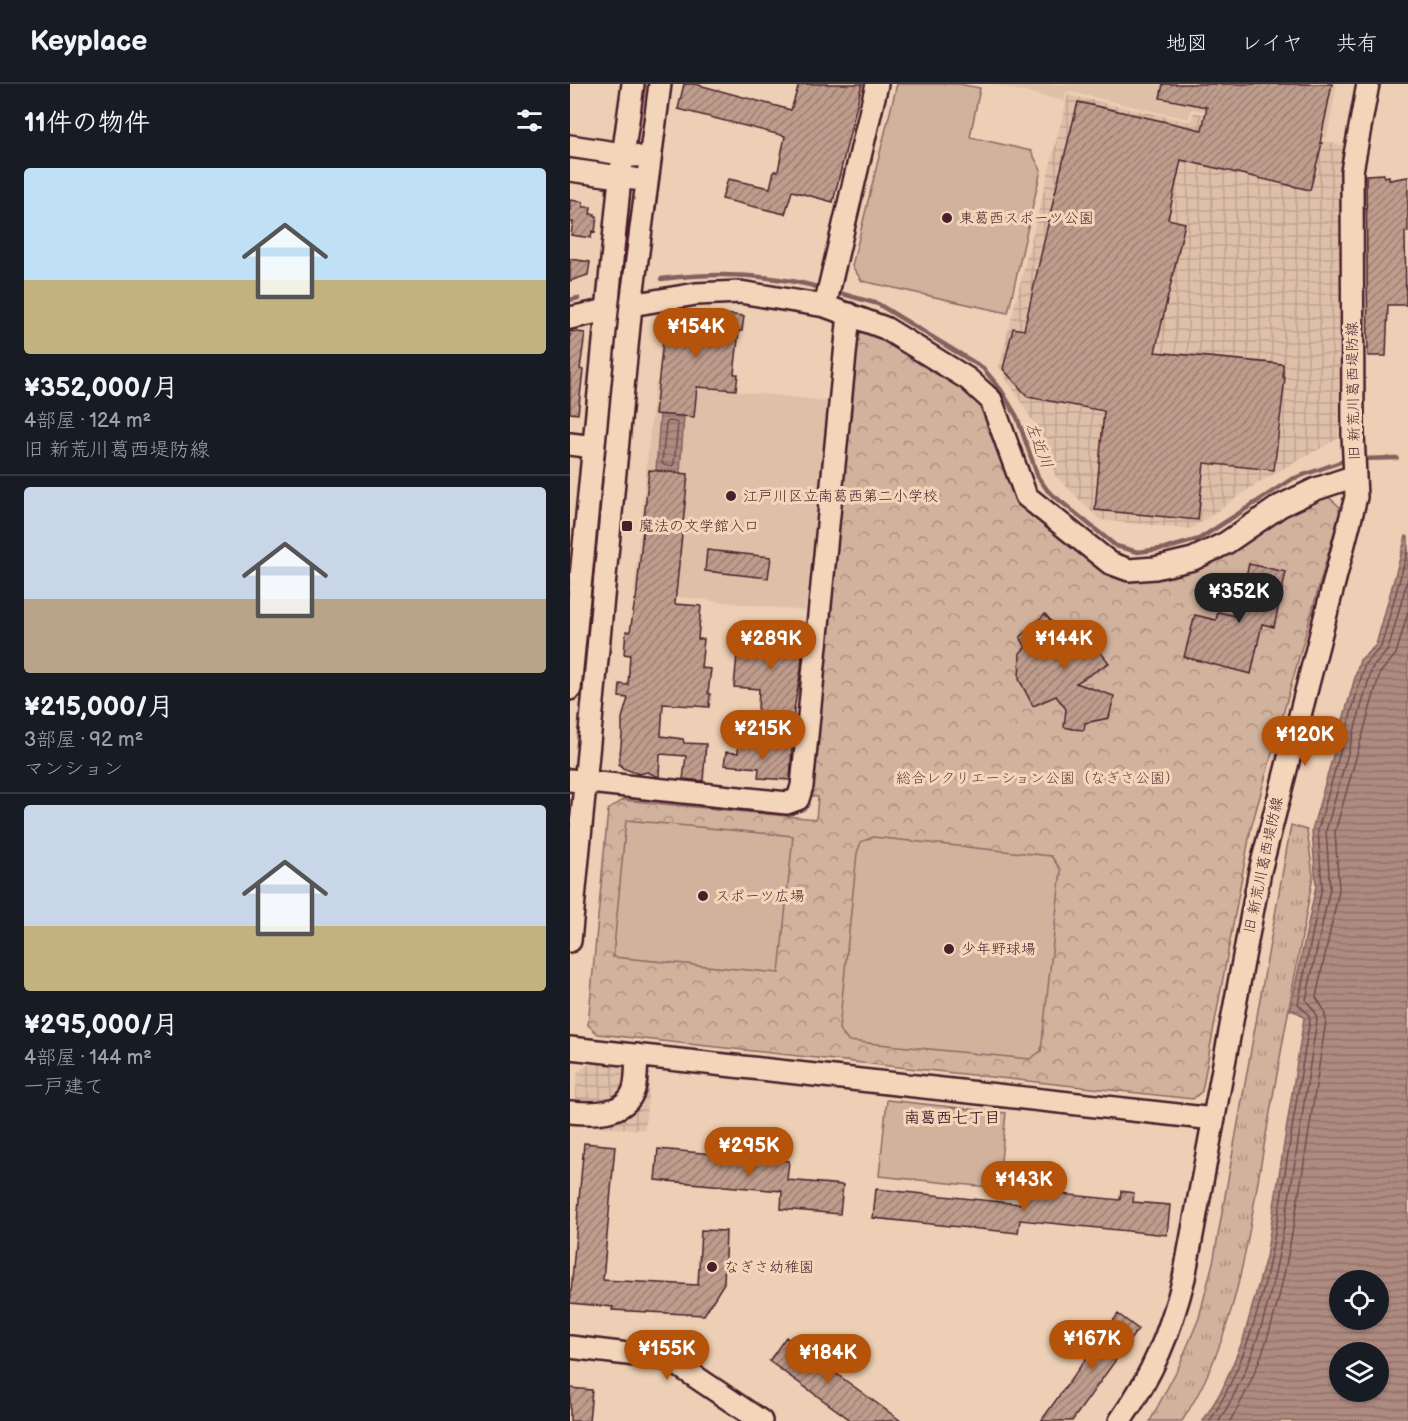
<!DOCTYPE html>
<html lang="ja">
<meta charset="utf-8">
<style>
:root{--surface:#171b24;--page:#242831;--text:#f1f3f6;--muted:#9ea1a6;--line:#363941;--accent:#b45309}
body{margin:0;font-family:"Balsamiq Sans","Klee One",sans-serif;background:var(--page);color:var(--text);height:100vh;display:flex;flex-direction:column;font-size:22px;white-space:nowrap}
*{box-sizing:border-box;margin:0}
p{font-size:20px;color:var(--muted)}
.icon{flex:none;width:33px;height:33px;fill:none;stroke:currentColor;stroke-width:2;stroke-linecap:round;stroke-linejoin:round}
.map{position:relative;flex:1;overflow:hidden}
.details{display:flex;flex-direction:column;background:var(--surface);width:570px}
.details>*{flex:none}
.tools{position:absolute;left:759px;top:1186px;display:grid;gap:12px}
.tools a{display:grid;place-items:center;width:60px;height:60px;border-radius:50%;background:var(--surface);box-shadow:0 2px 4px #0004;font-size:30px}
.price{position:absolute;translate:-50% -51px;padding:0 14px;border-radius:21px;background:var(--accent);color:#fff;font-size:20px;line-height:39px;filter:drop-shadow(0 2px 3px #0008)}
.price::after{content:'';position:absolute;left:50%;top:36px;width:18px;height:14px;margin-left:-9px;background:inherit;clip-path:polygon(0 0,100% 0,50% 100%)}
.price.active{background:#222;color:#fff}
ul{padding:0;list-style:none}
li{display:grid;align-content:center;gap:12px;height:318px;padding:0 24px}
li+li{border-top:2px solid var(--line)}
li span{display:grid;place-items:center;height:186px;border-radius:6px;color:#555}
li>.icon{margin-inline-start:auto}
span .icon{width:108px;height:108px;fill:#fffc;stroke-width:1}
li b{font-size:26px}
h2{display:flex;justify-content:space-between;align-items:center;height:72px;padding:0 24px;font-size:26px}
header{display:flex;align-items:center;gap:36px;box-sizing:border-box;height:84px;padding:0 30px;background:var(--surface);border-bottom:2px solid var(--line)}
header strong{font-size:28px}
nav{display:flex;gap:33px;margin-inline-start:auto;font-size:21px}
main{display:flex;flex:1;min-height:0}
.map>svg:first-child{display:block}
.built{fill:#dec0a8}
.industrial{fill:url(#industrial-grid)}
.grass{fill:url(#grass-tufts);stroke:#8e6864;stroke-width:1.5}
.park{fill:url(#park-crowns);stroke:#8e6864;stroke-width:1.5}
.garden{fill:#d1b29d;stroke:#8e6864;stroke-width:1.5}
.water{fill:url(#water-rules);stroke:#86605e;stroke-width:1.5;fill-rule:evenodd}
.lines{fill:none;stroke-linecap:round;stroke-linejoin:round}
.shore{stroke:#724a4d;stroke-width:1.5}
.stream{stroke:#86605e;stroke-width:4.5}
.building{fill:url(#building-hatch);stroke:#4a1f2b;stroke-width:1.5}
.minor-casing{stroke:#4a1f2b;stroke-width:26}
.minor{stroke:#f3d6ba;stroke-width:21}
.poi-dot{fill:#4a1f2b;stroke:#f3d6ba;stroke-width:2}
.labels{text-anchor:middle;stroke-width:6;stroke-linejoin:round;paint-order:stroke}
.poi-label{font-size:15px;fill:#4a1f2b;stroke:#f3d6ba;text-anchor:start}
.street-label{font-size:15px;fill:#4a1f2b;stroke:#f3d6ba}
.park-label{font-size:15px;fill:#653c42;stroke:#f3d6ba}
.water-label{font-size:16px;font-style:italic;fill:#633a40;stroke:#f3d6ba}
.neighbourhood-label{font-size:16px;font-weight:bold;fill:#4a1f2b;stroke:#f3d6ba}
</style>
<header>
<strong>Keyplace</strong>
<nav><a>地図</a><a>レイヤ</a><a>共有</a></nav>
</header>
<main>
<section class="details">
<h2>11件の物件<svg class="icon" aria-label="filters" viewBox="0 0 24 24"><path d="M4 7h16M4 17h16"/><circle cx="9" cy="7" r="2"/><circle cx="15" cy="17" r="2"/></svg></h2>
<ul>
<li><span style="background:linear-gradient(#bfe0f5 60%,#c2b280 0)"><svg class="icon" aria-label="home" viewBox="0 0 24 24"><path d="M3 11l9-7 9 7M6 9v11h12V9"/></svg></span><div><b>¥352,000/月</b><p>4部屋 · 124 m²</p><p>旧 新荒川葛西堤防線</p></div></li>
<li><span style="background:linear-gradient(#c9d6e8 60%,#b9a48a 0)"><svg class="icon" aria-label="home" viewBox="0 0 24 24"><path d="M3 11l9-7 9 7M6 9v11h12V9"/></svg></span><div><b>¥215,000/月</b><p>3部屋 · 92 m²</p><p>マンション</p></div></li>
<li><span style="background:linear-gradient(#c9d6e8 65%,#c2b280 0)"><svg class="icon" aria-label="home" viewBox="0 0 24 24"><path d="M3 11l9-7 9 7M6 9v11h12V9"/></svg></span><div><b>¥295,000/月</b><p>4部屋 · 144 m²</p><p>一戸建て</p></div></li>
</ul>
</section>
<div class="map">
<svg width="838" height="1337" viewBox="0 0 838 1337">
<defs>
<pattern id="industrial-grid" width="8" height="8" patternUnits="userSpaceOnUse" patternTransform="scale(1.5)"><rect width="8" height="8" fill="#dec0a8"/><path d="M0 4h8M4 0v8" fill="none" stroke="#c0a591"/></pattern>
<pattern id="grass-tufts" width="24" height="20" patternUnits="userSpaceOnUse" patternTransform="scale(1.5)"><rect width="24" height="20" fill="#d1b29d"/><path d="M3 7l-1-3M5 7V3M7 7l1-3M15 17l-1-3M17 17v-4M19 17l1-3" fill="none" stroke="#ac9080"/></pattern>
<pattern id="park-crowns" width="20" height="18" patternUnits="userSpaceOnUse" patternTransform="scale(1.5)"><rect width="20" height="18" fill="#d1b29d"/><path d="M2 6a3 3 0 1 1 6 0M12 15a3 3 0 1 1 6 0" fill="none" stroke="#ac9080"/></pattern>
<pattern id="water-rules" width="6" height="5" patternUnits="userSpaceOnUse" patternTransform="scale(1.5)"><rect width="6" height="5" fill="#ae8b80"/><path d="M0 2.5h6" fill="none" stroke="#907169"/></pattern>
<pattern id="building-hatch" width="6" height="6" patternUnits="userSpaceOnUse" patternTransform="scale(1.5)"><rect width="6" height="6" fill="#bf9d8d"/><path d="M-1 1l2-2M0 6l6-6M5 7l2-2" fill="none" stroke="#9d7f73"/></pattern>
</defs>
<rect width="100%" height="100%" fill="#eccfb4"/>
<filter id="ink" filterUnits="userSpaceOnUse"><feTurbulence type="fractalNoise" baseFrequency=".0167" numOctaves="2"/><feDisplacementMap in="SourceGraphic" scale="12" xChannelSelector="R" yChannelSelector="G"/><feConvolveMatrix kernelMatrix="1 2 1 2 8 2 1 2 1" color-interpolation-filters="sRGB"/></filter>
<g filter="url(#ink)">
<!-- built -->
<path class="built" d="M421,0H767L757,54L622,25L618,35L496,7L495,17Z
M85,299L259,317L235,527L64,508Z"/>
<!-- industrial -->
<path class="industrial" d="M498,11L621,38L624,28L776,62L769,100V354L686,400L621,445L530,436L485,391L466,342L429,283Z
M21,979L80,984L75,1046L2,1041L8,987Z"/>
<!-- grass -->
<path class="grass" d="M721,741L737,746L743,792C727,880 711,968 695,1056C678,1152 667,1254 612,1337H580L609,1282L629,1234L644,1174Z"/>
<!-- park -->
<path class="park" d="M295,243L393,301L415,324L451,417L558,493L712,432L755,410L771,424L681,744L632,1007L623,1015L28,950L18,941L38,726L53,716L246,735L248,713L242,712L288,253Z"/>
<!-- garden -->
<path class="garden" d="M327,0H389L410,4L400,53L461,67L471,86L438,229L292,197L282,182Z
M56,736L223,752L209,889L43,873Z
M303,753L481,772L491,786L471,967L460,975L278,957L269,945L287,769L291,758Z
M317,1016L436,1029L428,1104L309,1092Z"/>
<!-- water -->
<path class="water" d="M90,330L114,332L110,389L86,387Z
M836,452L838,453V1337H633L652,1306L673,1256L696,1173L734,934L729,929L720,926L746,802L742,746L790,576L806,561ZM770,1197H808V1236H770ZM770,1269H808V1308H770Z"/>
<g class="lines">
<!-- shore -->
<path class="shore" d="M98,337L106,338L108,340L104,380L102,382L94,381L92,379L96,340Z
M640,1337C687,1262 702,1175 715,1089C723,1038 731,987 740,936L738,930L728,920L752,803L748,746L795,580L811,563L838,466
M649,1337C696,1263 709,1174 723,1090C731,1039 739,987 747,936L745,928L736,916L760,804L756,747L802,584L818,566L838,494
M660,1337C705,1264 718,1175 732,1092C740,1040 748,989 756,937L754,926L746,913L769,806L765,748L810,589L826,570L838,528"/>
<!-- stream -->
<path class="stream" d="M91,195C147,188 200,189 255,205
M266,208L308,220L413,284L431,306L447,333L468,393L478,407L546,462L568,468L598,464L629,455L722,395L779,375
M0,216L8,214
M790,375L827,374"/>
</g>
<!-- building -->
<path class="building" d="M114,0H125L221,26L229,0H292L263,118L222,107L215,130L152,115L158,95L200,104L204,87H208L215,52L108,25Z
M593,0H762L750,59H752L740,106L611,76L598,135L615,139L585,268L713,280V293L715,294L704,386L634,379L628,436L525,426L534,327L458,313L433,285L443,244L454,246L485,109L508,18L632,46L637,23L590,14Z
M814,90V93L819,92V96L838,93V148H835L836,221H818L816,272H798L796,91Z
M0,116L13,118V123H21L20,130H25L24,132H27L25,148L22,147L21,154L1,151L3,138H0Z
M0,175L20,178L18,191L0,197Z
M107,226L174,232L172,247H169L164,290H168L166,306L127,303L124,333L85,330L96,228Z
M0,247L15,249L10,285L13,286L8,330L0,329Z
M79,386L118,390L105,520L131,522L128,555H134L131,584L141,585L138,609L140,610L139,623L93,620L91,652L113,655L114,659L136,660L133,697L113,695L116,672L90,670L89,693L77,688L69,690L52,684L51,681H49L52,651V634L58,614L49,613L50,600L58,601L60,571L54,570L56,547L60,548L65,516H66Z
M137,466L201,473L198,494L135,487Z
M679,480L716,488L704,543L692,540L681,590L614,573L625,531L646,536L648,528L666,532Z
M475,530L488,545L495,539L520,545V548L525,553L521,556L539,579L506,599L544,612L539,634L515,639L514,646L503,645L494,643L496,625L486,612L463,622L449,595L450,569L456,563L450,553Z
M170,538L223,542V543L234,544L231,585L224,626L223,651L187,645L189,605L164,603Z
M168,661L222,663L220,696L188,694L189,684L154,681L156,668L168,669Z
M14,1059L45,1062L33,1196L128,1201L131,1146L156,1147L154,1199L134,1231L42,1226L43,1223L0,1219Z
M88,1065L219,1077L217,1096L273,1101L270,1130L211,1125L212,1107L85,1096Z
M306,1105L450,1120L451,1106L550,1116L551,1107L564,1109L563,1118L600,1121L597,1151L450,1136L448,1149L303,1134Z
M548,1230L568,1245L502,1337H471Z
M216,1253L331,1337H282L199,1277Z
M0,1304L22,1306L19,1337H0Z"/>
<g class="lines">
<!-- minor casing -->
<g class="minor-casing">
<path id="minor" d="M0,62L65,72
M0,86L64,95
M61,221L126,210L170,208L255,222L315,244L398,295L421,316L456,412L540,479L559,486L585,484L623,475L656,459L710,422L746,405L785,392
M255,222L307,0
M0,234L37,226
M0,360L24,363
M0,605L50,94L63,0
M0,696L217,719L228,715L232,702L279,230
M0,857L61,221L90,0
M0,964L644,1035
M0,1028C21,1030 56,1032 64,1005C67,995 66,982 67,971
M0,1263L99,1275L191,1337
M550,1337C583,1290 600,1249 614,1194L690,787L786,413L783,351L782,87L798,0"/>
</g>
<!-- minor -->
<use href="#minor" class="minor"/>
</g>
</g>
<!-- markers -->
<g class="poi-dot">
<circle cx="377" cy="134" r="6"/>
<circle cx="161" cy="412" r="6"/>
<rect x="51" y="436" width="12" height="12" rx="3"/>
<circle cx="133" cy="812" r="6"/>
<circle cx="379" cy="865" r="6"/>
<circle cx="142" cy="1183" r="6"/>
</g>
<g class="labels">
<!-- poi labels -->
<g class="poi-label">
<text x="389" y="139">東葛西スポーツ公園</text>
<text x="173" y="417">江戸川区立南葛西第二小学校</text>
<text x="69" y="447">魔法の文学館入口</text>
<text x="145" y="817">スポーツ広場</text>
<text x="391" y="870">少年野球場</text>
<text x="154" y="1188">なぎさ幼稚園</text>
</g>
<!-- street labels -->
<g class="street-label">
<text transform="translate(783 307) rotate(-91)" y="5">旧 新荒川葛西堤防線</text>
<text transform="translate(693 781) rotate(-78)" y="5">旧 新荒川葛西堤防線</text>
</g>
<!-- park labels -->
<g class="park-label">
<text x="468" y="699">総合レクリエーション公園（なぎさ公園）</text>
</g>
<!-- water labels -->
<g class="water-label">
<text transform="translate(470 361) rotate(69)" y="6">左近川</text>
</g>
<!-- neighbourhood labels -->
<g class="neighbourhood-label">
<text x="382" y="1039">南葛西七丁目</text>
</g>
</g>
</svg>
<div class="tools">
<a><svg class="icon" aria-label="locate" viewBox="0 0 24 24"><circle cx="12" cy="12" r="6"/><path d="M12 2v4M12 18v4M2 12h4M18 12h4"/></svg></a>
<a><svg class="icon" aria-label="layers" viewBox="0 0 24 24"><path d="M12 4l9 5-9 5-9-5zM3 14l9 5 9-5"/></svg></a>
</div>
<b class="price" style="left:126px;top:275px">¥154K</b>
<b class="price active" style="left:669px;top:540px">¥352K</b>
<b class="price" style="left:201px;top:587px">¥289K</b>
<b class="price" style="left:494px;top:587px">¥144K</b>
<b class="price" style="left:193px;top:677px">¥215K</b>
<b class="price" style="left:735px;top:683px">¥120K</b>
<b class="price" style="left:179px;top:1094px">¥295K</b>
<b class="price" style="left:454px;top:1128px">¥143K</b>
<b class="price" style="left:522px;top:1287px">¥167K</b>
<b class="price" style="left:97px;top:1297px">¥155K</b>
<b class="price" style="left:258px;top:1301px">¥184K</b>
</div>
</main>
